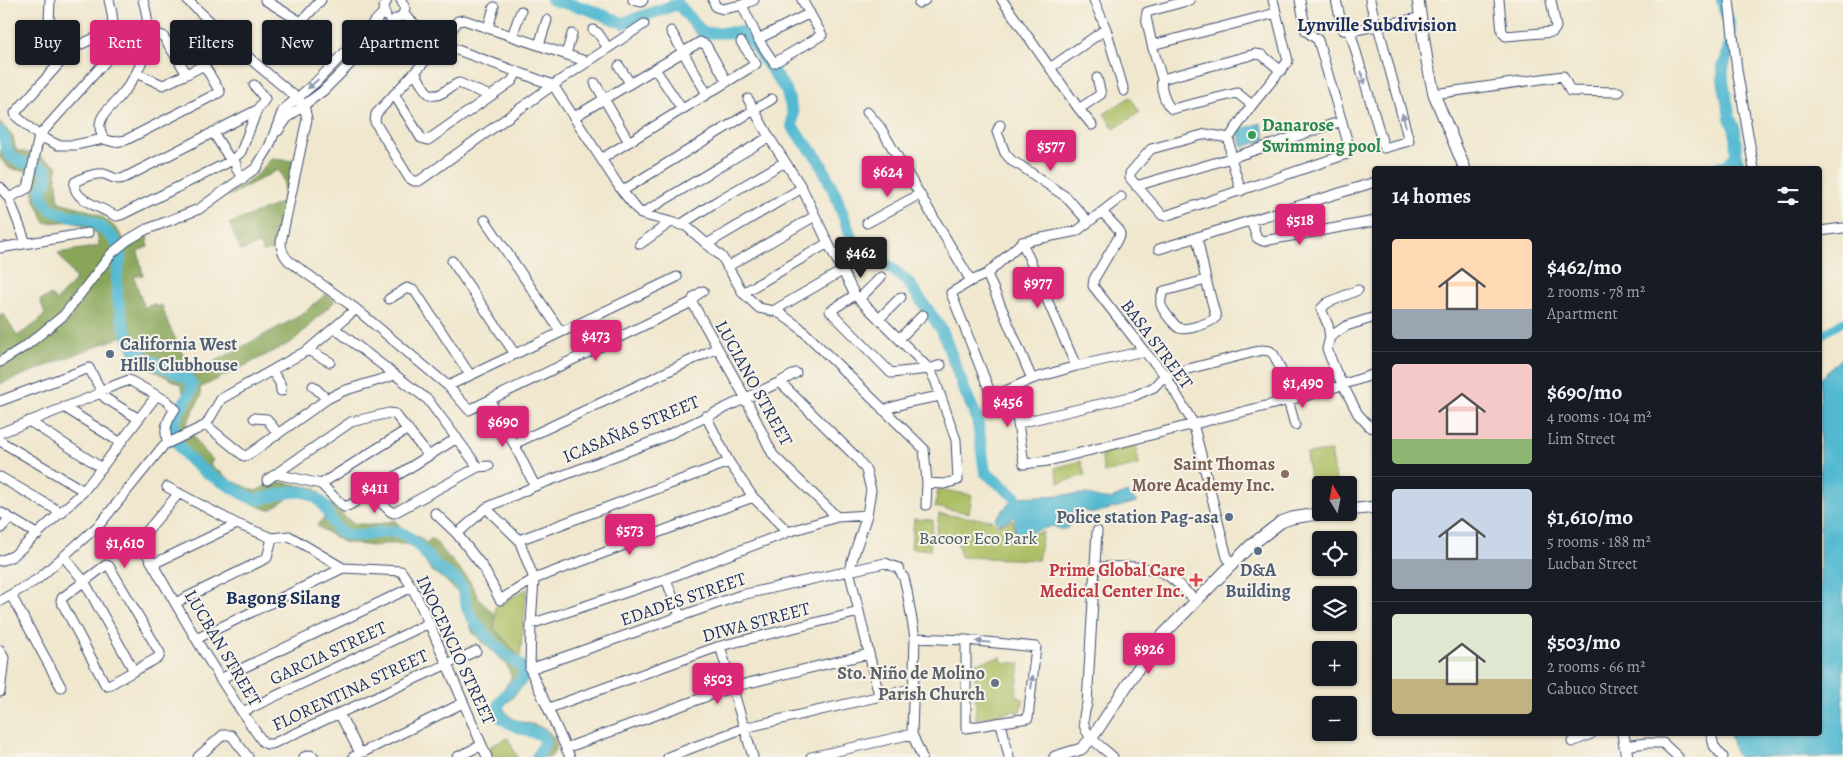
<!DOCTYPE html>
<meta charset="utf-8">
<style>
:root{--surface:#171b24;--page:#242831;--text:#f1f3f6;--muted:#9ea1a6;--line:#363941;--accent:#db2777}
body{margin:0;font-family:Alegreya,serif;background:var(--page);color:var(--text);height:100vh;display:flex;flex-direction:column;font-size:19px;white-space:nowrap}
*{box-sizing:border-box;margin:0}
p{font-size:16px;color:var(--muted)}
.icon{flex:none;width:28px;height:28px;fill:none;stroke:currentColor;stroke-width:2;stroke-linecap:round;stroke-linejoin:round}
.map{position:relative;flex:1;overflow:hidden}
.drawer{position:absolute;left:1372px;top:166px;width:450px;height:570px;display:flex;flex-direction:column;background:var(--surface);border-radius:5px;box-shadow:0 1px 4px #0004}
.drawer>*{flex:none}
.top-card{position:absolute;left:15px;top:20px;width:475px;height:45px;display:flex;gap:10px}
.needle{width:32px;rotate:350deg}
.tools{position:absolute;left:1312px;top:476px;display:grid;gap:10px}
.tools a{display:grid;place-items:center;width:45px;height:45px;border-radius:5px;background:var(--surface);box-shadow:0 1px 4px #0004;font-size:25px}
.price{position:absolute;translate:-50% -42px;padding:0 11px;border-radius:5px;background:var(--accent);color:#fff;font-size:16px;line-height:32px;filter:drop-shadow(0 1px 2px #0008)}
.price::after{content:'';position:absolute;left:50%;top:30px;width:15px;height:11px;margin-left:-8px;background:inherit;clip-path:polygon(0 0,100% 0,50% 100%)}
.price.current{background:#222;color:#fff}
ul{padding:0;list-style:none}
li{display:flex;align-items:center;gap:15px;height:125px;padding:0 20px}
li+li{border-top:1px solid var(--line)}
li span{display:grid;place-items:center;flex:none;width:140px;height:100px;border-radius:5px;color:#555}
li>.icon{margin-inline-start:auto}
span .icon{width:60px;height:60px;fill:#fffc;stroke-width:1}
li b{font-size:21px}
h2{display:flex;justify-content:space-between;align-items:center;height:60px;padding:0 20px;font-size:21px}
.chip{padding:0 18px;border-radius:5px;background:var(--surface);box-shadow:0 1px 4px #0004;font-size:18px;line-height:45px}
.chip.current{background:var(--accent);color:#fff}
.map>svg:first-child{display:block}
.green{fill:#abbe62;stroke:#637660}
.forest{fill:#88a558;stroke:#526a5b}
.water{fill:#53b9d1;stroke:#377498}
.lines{fill:none;stroke-linecap:round;stroke-linejoin:round}
.canal{stroke:#53b9d1;stroke-width:8}
.river{stroke:#53b9d1;stroke-width:12}
.minor-casing{stroke:#3b4b6f;stroke-width:11}
.major-casing{stroke:#3b4b6f;stroke-width:13}
.minor{stroke:#fff;stroke-width:9}
.major{stroke:#fff;stroke-width:11}
.oneway{fill:#8d97ae}
.leisure-dot{fill:#2e9e5b;stroke:#f7f3e8;stroke-width:2}
.service-dot{fill:#5c6f8a;stroke:#f7f3e8;stroke-width:2}
.education-dot{fill:#8d6e63;stroke:#f7f3e8;stroke-width:2}
.health-dot{fill:#e0444e;stroke:#f7f3e8;stroke-width:2}
.worship-dot{fill:#6b7280;stroke:#f7f3e8;stroke-width:2}
.labels{text-anchor:middle;stroke-width:4;stroke-linejoin:round;paint-order:stroke}
.leisure-label{font-size:18px;font-weight:bold;fill:#27864d;stroke:#f7f3e8;text-anchor:start}
.service-label{font-size:18px;font-weight:bold;fill:#4e5e75;stroke:#f7f3e8;text-anchor:start}
.street-label{font-size:18px;fill:#1b2f5e;stroke:#f7f3e8}
.education-label{font-size:18px;font-weight:bold;fill:#785e54;stroke:#f7f3e8;text-anchor:end}
.park-label{font-size:18px;fill:#465a5f;stroke:#f7f3e8}
.health-label{font-size:18px;font-weight:bold;fill:#be3a42;stroke:#f7f3e8;text-anchor:end}
.worship-label{font-size:18px;font-weight:bold;fill:#5b616d;stroke:#f7f3e8;text-anchor:end}
.neighbourhood-label{font-size:19px;font-weight:bold;fill:#1b2f5e;stroke:#f7f3e8}
</style>
<div class="map">
<svg width="1843" height="757" viewBox="0 0 1843 757">
<rect width="100%" height="100%" fill="#f7f3e8"/>
<filter id="ink" filterUnits="userSpaceOnUse"><feTurbulence type="fractalNoise" baseFrequency=".02" numOctaves="2"/><feDisplacementMap in="SourceGraphic" scale="10" xChannelSelector="R" yChannelSelector="G"/><feConvolveMatrix kernelMatrix="1 2 1 2 8 2 1 2 1" color-interpolation-filters="sRGB"/></filter>
<filter id="wash" filterUnits="userSpaceOnUse"><feTurbulence type="fractalNoise" baseFrequency=".0096" numOctaves="4" result="noise"/><feDisplacementMap in="SourceGraphic" scale="20" xChannelSelector="R" yChannelSelector="G"/><feGaussianBlur stdDeviation="1.12" result="paint"/><feColorMatrix in="noise" values="0 0 0 0 0 0 0 0 0 0 0 0 0 0 0 0 0 1.4 0 .05"/><feComposite in="paint" operator="in"/></filter>
<g filter="url(#wash)">
<rect width="100%" height="100%" fill="#f0e7ce"/>
<!-- green -->
<path class="green" d="M1130,97L1140,112L1114,129L1104,114Z
M1136,445L1139,465L1104,473L1101,453Z
M1331,451L1337,485H1321V511H1315L1306,454Z
M1081,461L1085,475L1059,483L1055,468Z
M938,489L972,495L969,513L935,507Z
M939,514L992,520L997,525L1013,520L1015,537L1043,532L1038,560L961,557L957,541H935Z
M914,519L933,520L930,550L911,548Z
M527,589L520,657L494,628L495,607Z
M1001,657L1003,663H1020L1016,695L1024,700L1019,713L1013,711L976,719L975,663Z
M508,738L517,757H494L489,747Z"/>
<!-- forest -->
<path class="forest" d="M0,122L13,137L16,150L31,154L27,171L10,169L0,158L2,141L0,140Z
M39,156L58,166L56,175L59,202C89,210 113,215 127,246L147,235L148,247L138,251L143,275L134,277L144,307L155,304L156,307L162,305L167,321L185,359L180,361L190,375L301,315L326,294L335,301L292,342L200,388L201,396L183,431L171,437L170,420L184,396L181,385L136,361L132,357L123,336L0,384V315L4,314L17,336L38,322L45,314L40,300L51,295L56,301L76,279L58,253L99,246L97,233L72,221L45,223L35,200L33,187Z
M271,159L295,161L277,240V249L263,252L259,244L241,251L229,224L283,202C284,192 286,178 278,170L228,196L258,174Z
M193,434L199,445L213,460L210,465L232,481L256,491L274,481L315,488L339,512L353,523L375,525L395,520L404,531L419,537L426,543L432,538L469,580L479,599L495,615L494,628C507,643 520,656 529,674L524,685L503,707C513,732 548,714 557,746L551,757H534L542,744L539,737L496,719L493,714L498,696L511,679V675L506,664L473,633L458,593L445,580L432,571L414,548L407,544H380L379,547L343,542L317,526L328,512C317,501 302,492 286,499C280,502 274,511 266,509C254,507 196,472 186,462C180,457 177,450 173,443Z"/>
<!-- water -->
<path class="water" d="M1261,123L1266,139L1243,147L1238,130Z
M1843,356V757H1738C1733,750 1733,742 1730,734H1820V379Z
M1126,492L1137,502L1094,513L1074,509L1069,527L1061,530L1053,526L1035,531L1015,534V517L999,524L995,519L1015,497L1087,494C1104,501 1111,501 1126,492Z"/>
<g class="lines">
<!-- canal -->
<path class="canal" d="M1701,169L1727,164L1730,158L1736,155
M1820,336L1843,322"/>
<!-- river -->
<path class="river" d="M552,0L585,8L623,23L678,4L703,33L745,32L786,90L793,113L792,127L819,160L836,196L858,256L878,257L908,282L942,330L964,389L977,418L985,472L1015,497
M1722,0L1724,9L1729,22L1730,38L1727,56L1723,67V80L1730,118L1735,130L1736,155L1740,169
M0,132C8,139 3,149 11,156C19,164 36,163 47,171V179L41,191C48,217 62,213 83,218C97,222 113,235 119,248C123,257 118,266 117,275C115,296 123,335 137,351C148,364 188,374 191,383C198,398 156,417 183,451C197,470 217,479 237,490C244,494 251,500 259,499C276,497 292,487 310,494C333,504 327,531 349,535C367,539 386,526 404,534C419,542 426,557 438,567C445,573 455,577 460,584C464,590 465,600 467,607C469,615 474,621 479,627C488,638 499,650 510,658C515,662 519,663 523,668V677C516,686 504,694 499,704C491,723 530,731 543,735L545,742L537,757"/>
</g>
</g>
<g filter="url(#ink)">
<g class="lines">
<!-- minor casing -->
<g class="minor-casing">
<path id="minor" d="M187,0L255,63L297,98L304,105L307,119L281,242C281,250 283,255 289,261L356,309L448,386L469,410L692,302
M265,0L301,22L321,0
M633,0L641,2L643,0
M713,0L716,7L723,9L742,5L758,39L774,63L822,35L802,0
M1002,0L1079,109L1101,94L1097,78
M1094,0L1106,29L1124,91
M1190,0L1147,12L1146,17L1152,45L1276,13
M1336,0L1343,30L1350,31L1420,18
M1370,0L1376,26
M1499,0L1502,32L1506,36L1553,32L1556,27L1551,0
M1729,0L1737,70L1754,169
M919,3L925,0
M742,5L754,0
M403,14L425,33L441,44L553,85L622,191L641,214L686,226L722,257L743,293L759,308L778,312L799,327L924,449L927,483L926,505
M386,16L383,9L387,0
M400,17L403,14L405,8L401,0
M49,22L50,0
M488,28L494,7
M593,30L598,33L608,48
M671,31L707,94
M1350,31L1384,148L1409,141L1378,26
M113,34L101,35L73,48L15,113L16,116L39,136L58,145H75L103,139L114,142L126,140L220,92L204,65L187,74
M512,36L521,11
M758,39L810,13
M539,45L547,20
M1152,45L1162,79
M566,54L572,34
M588,62L464,20L458,21L441,44L376,114L375,122L409,178L414,181H419L553,85L644,24
M619,66L630,83
M1050,68L1106,29
M655,69L682,109
M415,72C421,82 427,102 442,93C447,90 453,85 459,83L490,96
M138,74L163,85L187,74L163,36L148,31
M595,83L629,142
M254,85L265,99L257,110
M394,94L421,138L428,140L512,81L517,72
M1434,94L1563,76L1570,91L1619,92
M748,99L769,137L802,188L828,243L855,295L929,369L935,380L956,440L958,480L944,484L927,483
M1252,105L1237,93L1172,109C1165,104 1160,87 1162,79L1255,54L1262,55L1281,71
M1079,109L1092,125
M257,110L241,152L231,161L121,215L117,216L112,214C100,207 71,199 75,182C83,177 95,173 104,174C111,176 115,181 124,178Z
M867,112L880,127L971,281
M574,117L700,42L706,45L727,82
M1000,125L997,132L1005,153L1012,161L1021,166L1066,197L1086,219L1090,221
M278,131L288,117L323,91L395,19
M213,132L231,161
M1229,138L1206,134L1151,149L1130,173V178L1162,215L1165,216L1347,154L1350,150L1318,40L1306,31L1300,0
M103,139C102,134 99,128 100,124C101,114 112,106 118,99C144,69 155,39 143,0
M233,159L236,164V168L243,179
M601,159L756,64L741,42
M1136,186L1231,158L1342,121
M0,187L9,198L26,243
M622,191L772,99
M1241,191L1231,158L1229,138L1252,105L1288,61L1273,0
M1121,197L1077,231L1022,242L987,274L971,281L951,293L992,397L1032,379L1076,366L1144,351
M9,198L28,188L39,136L105,62C115,41 115,22 109,0
M1103,213L1119,230L1120,235L1094,279L1093,286L1144,351L1165,375L1193,423L1227,557L1232,566
M641,214L769,137
M485,220L561,332
M1251,221L1257,238L1263,241L1375,221
M867,223L920,194
M680,225L719,200L785,162
M1820,231L1843,228
M1197,237L1206,280L1216,317C1211,323 1186,331 1179,328C1175,326 1173,322 1170,319C1162,309 1157,303 1164,291L1206,280
M1022,242L1076,366
M640,244L671,222
M707,244L802,188
M0,248L88,233
M1159,249L1375,182
M452,261L515,354
M727,267L815,216
M987,274L1032,379
M743,293L828,243
M855,295L830,311L891,373L929,369L941,365
M389,299L407,288L415,291L470,375
M859,299L881,277
M692,302L745,397L773,455L837,517
M692,302L694,297L703,291
M773,311L842,271
M1375,317L1346,326L1330,337L1327,349L1336,372L1358,414L1370,427L1375,428
M879,319L901,297
M334,328L428,400L478,467
M1330,337L1328,325L1321,309L1327,303L1358,290
M899,339L923,315
M308,350L330,362
M0,362L27,345L64,315L112,253L128,240L145,230L199,209L256,168L269,147L283,110L315,83L384,12
M272,371L280,383L281,391
M780,382L857,458L866,470L871,490L867,515L849,570L879,695
M313,386L327,399
M448,386L677,277
M1013,389L1024,464L1048,461L1317,393L1375,374
M100,391L129,380L167,401L175,409C167,421 163,429 168,443
M1288,400L1295,425
M0,401L89,368L105,398L139,419
M490,401L514,444L535,486
M64,407L121,443
M883,410L909,402L940,396
M706,416L729,462L753,497L788,532
M254,418L267,419L278,434
M29,421L102,468
M1019,423L1134,396L1154,387L1165,375L1262,350L1270,351L1274,355L1294,398
M206,425L244,456L248,455L327,399L343,391L395,375
M0,433L101,393
M0,441L84,491
M514,444L717,348
M276,474L321,484L344,507L350,505L457,438
M0,477L62,513
M267,480L351,422L389,413L395,414L428,455
M321,484L408,429
M167,487L237,524L272,538L289,536L343,568L401,571L412,587L429,623L487,757
M370,492L391,512L394,513L478,467L489,466
M179,493L142,537L140,540L141,544C180,611 217,679 263,742L267,744H272L476,651
M486,508L519,540L534,579L531,624L530,669L570,757
M0,512L38,535
M435,513L457,534L483,567L500,600L534,579L753,497
M0,529L10,518
M1097,531L1087,704C1085,710 1083,718 1084,724C1086,738 1104,748 1113,757
M457,534L486,508L535,486L657,440L780,382L796,373
M519,540L729,462
M64,557L84,581L134,671
M0,561L13,556L83,492L157,395
M153,564L237,524
M106,565L109,566L160,653L159,657L107,686L105,684L61,601L62,598Z
M1095,567C1114,567 1136,565 1155,570C1171,574 1184,590 1196,601
M666,579L680,616
M11,595L61,687
M0,601L38,579L100,524L164,445L206,425L221,399L308,350L356,309
M175,603L267,558L272,538
M531,624L666,579L788,532L837,517L867,515
M915,638L966,640L1036,647L1028,718L966,728V640
M196,639L343,568
M720,646L753,757
M0,650L4,658L0,692
M530,669L741,595L885,563L898,568L904,578L907,591L915,638L912,734L922,757
M220,679L412,587
M549,708L720,646L859,612
M242,712L429,623
M339,713L360,753
M1001,723L1009,757
M1711,734L1714,746L1723,757
M1572,742L1591,734
M1625,746L1646,743H1663L1678,757
M566,748L732,687L868,654
M198,757L223,735H231L248,757
M304,757L310,755L314,757
M353,757L463,703
M457,757L482,745
M668,757L744,728L915,688
M811,757L912,734"/>
</g>
<!-- major casing -->
<g class="major-casing">
<path id="major" d="M1418,0L1427,61L1434,94L1465,169
M1349,510L1375,507
M1623,734L1627,757
M1055,757L1081,749L1092,738L1155,643L1250,546L1281,522L1292,518L1330,512"/>
</g>
<!-- minor -->
<use href="#minor" class="minor"/>
<!-- major -->
<use href="#major" class="major"/>
</g>
<!-- one-way arrows -->
<defs><path id="oneway-solid" d="M-6-.8H1V-3.2L6.5 0L1 3.2V.8H-6Z" transform="scale(1.25)"/></defs>
<g class="oneway">
<use href="#oneway-solid" transform="translate(1363 78) rotate(74)"/>
<use href="#oneway-solid" transform="translate(313 84) rotate(138)"/>
<use href="#oneway-solid" transform="translate(1404 120) rotate(-105)"/>
<use href="#oneway-solid" transform="translate(983 642) rotate(-174)"/>
<use href="#oneway-solid" transform="translate(1032 682) rotate(-83)"/>
</g>
</g>
<!-- markers -->
<circle class="leisure-dot" cx="1252" cy="135" r="5"/>
<g class="service-dot">
<circle cx="110" cy="354" r="5"/>
<circle cx="1229" cy="517" r="5"/>
<circle cx="1258" cy="551" r="5"/>
</g>
<circle class="education-dot" cx="1285" cy="474" r="5"/>
<path class="health-dot" d="M1193.5 572.5h5v5h5v5h-5v5h-5v-5h-5v-5h5z"/>
<circle class="worship-dot" cx="995" cy="683" r="5"/>
<g class="labels">
<!-- leisure labels -->
<g class="leisure-label">
<text x="1262" y="131">Danarose<tspan x="1262" dy="21">Swimming pool</tspan></text>
</g>
<!-- service labels -->
<g class="service-label">
<text x="120" y="350">California West<tspan x="120" dy="21">Hills Clubhouse</tspan></text>
<text x="1219" y="523" text-anchor="end">Police station Pag-asa</text>
<text x="1258" y="576" text-anchor="middle">D&amp;A<tspan x="1258" dy="21">Building</tspan></text>
</g>
<!-- street labels -->
<g class="street-label">
<text transform="translate(1157 344) rotate(53)" y="6">BASA STREET</text>
<text transform="translate(754 383) rotate(61)" y="6">LUCIANO STREET</text>
<text transform="translate(631 429) rotate(-23)" y="6">ICASAÑAS STREET</text>
<text transform="translate(683 599) rotate(-19)" y="6">EDADES STREET</text>
<text transform="translate(756 622) rotate(-15)" y="6">DIWA STREET</text>
<text transform="translate(223 648) rotate(59)" y="6">LUCBAN STREET</text>
<text transform="translate(456 650) rotate(65)" y="6">INOCENCIO STREET</text>
<text transform="translate(328 653) rotate(-25)" y="6">GARCIA STREET</text>
<text transform="translate(350 690) rotate(-25)" y="6">FLORENTINA STREET</text>
</g>
<!-- education labels -->
<g class="education-label">
<text x="1275" y="470">Saint Thomas<tspan x="1275" dy="21">More Academy Inc.</tspan></text>
</g>
<!-- park labels -->
<g class="park-label">
<text x="978" y="544">Bacoor Eco Park</text>
</g>
<!-- health labels -->
<g class="health-label">
<text x="1185" y="576">Prime Global Care<tspan x="1185" dy="21">Medical Center Inc.</tspan></text>
</g>
<!-- worship labels -->
<g class="worship-label">
<text x="985" y="679">Sto. Niño de Molino<tspan x="985" dy="21">Parish Church</tspan></text>
</g>
<!-- neighbourhood labels -->
<g class="neighbourhood-label">
<text x="1377" y="31">Lynville Subdivision</text>
<text x="283" y="604">Bagong Silang</text>
</g>
</g>
</svg>
<div class="tools">
<a><svg class="needle" viewBox="-14 -14 28 28"><path d="M0-13l5 13h-10z" fill="#e53935"/><path d="M0 13l5-13h-10z" fill="#9ea1a6"/></svg></a>
<a><svg class="icon" aria-label="locate" viewBox="0 0 24 24"><circle cx="12" cy="12" r="6"/><path d="M12 2v4M12 18v4M2 12h4M18 12h4"/></svg></a>
<a><svg class="icon" aria-label="layers" viewBox="0 0 24 24"><path d="M12 4l9 5-9 5-9-5zM3 14l9 5 9-5"/></svg></a>
<a>+</a>
<a>−</a>
</div>
<b class="price" style="left:1051px;top:172px">$577</b>
<b class="price" style="left:888px;top:198px">$624</b>
<b class="price" style="left:1300px;top:246px">$518</b>
<b class="price current" style="left:861px;top:279px">$462</b>
<b class="price" style="left:1038px;top:309px">$977</b>
<b class="price" style="left:596px;top:362px">$473</b>
<b class="price" style="left:1303px;top:409px">$1,490</b>
<b class="price" style="left:1008px;top:428px">$456</b>
<b class="price" style="left:503px;top:448px">$690</b>
<b class="price" style="left:375px;top:514px">$411</b>
<b class="price" style="left:630px;top:556px">$573</b>
<b class="price" style="left:125px;top:569px">$1,610</b>
<b class="price" style="left:1149px;top:675px">$926</b>
<b class="price" style="left:718px;top:705px">$503</b>
<div class="top-card">
<a class="chip">Buy</a>
<a class="chip current">Rent</a>
<a class="chip">Filters</a>
<a class="chip">New</a>
<a class="chip">Apartment</a>
</div>
<section class="drawer">
<h2>14 homes<svg class="icon" aria-label="filters" viewBox="0 0 24 24"><path d="M4 7h16M4 17h16"/><circle cx="9" cy="7" r="2"/><circle cx="15" cy="17" r="2"/></svg></h2>
<ul>
<li><span style="background:linear-gradient(#ffd9b3 70%,#9aa5b1 0)"><svg class="icon" aria-label="home" viewBox="0 0 24 24"><path d="M3 11l9-7 9 7M6 9v11h12V9"/></svg></span><div><b>$462/mo</b><p>2 rooms · 78 m²</p><p>Apartment</p></div></li>
<li><span style="background:linear-gradient(#f6c9c9 75%,#8fb573 0)"><svg class="icon" aria-label="home" viewBox="0 0 24 24"><path d="M3 11l9-7 9 7M6 9v11h12V9"/></svg></span><div><b>$690/mo</b><p>4 rooms · 104 m²</p><p>Lim Street</p></div></li>
<li><span style="background:linear-gradient(#c9d6e8 70%,#9aa5b1 0)"><svg class="icon" aria-label="home" viewBox="0 0 24 24"><path d="M3 11l9-7 9 7M6 9v11h12V9"/></svg></span><div><b>$1,610/mo</b><p>5 rooms · 188 m²</p><p>Lucban Street</p></div></li>
<li><span style="background:linear-gradient(#dfe7d0 65%,#c2b280 0)"><svg class="icon" aria-label="home" viewBox="0 0 24 24"><path d="M3 11l9-7 9 7M6 9v11h12V9"/></svg></span><div><b>$503/mo</b><p>2 rooms · 66 m²</p><p>Cabuco Street</p></div></li>
</ul>
</section>
</div>
